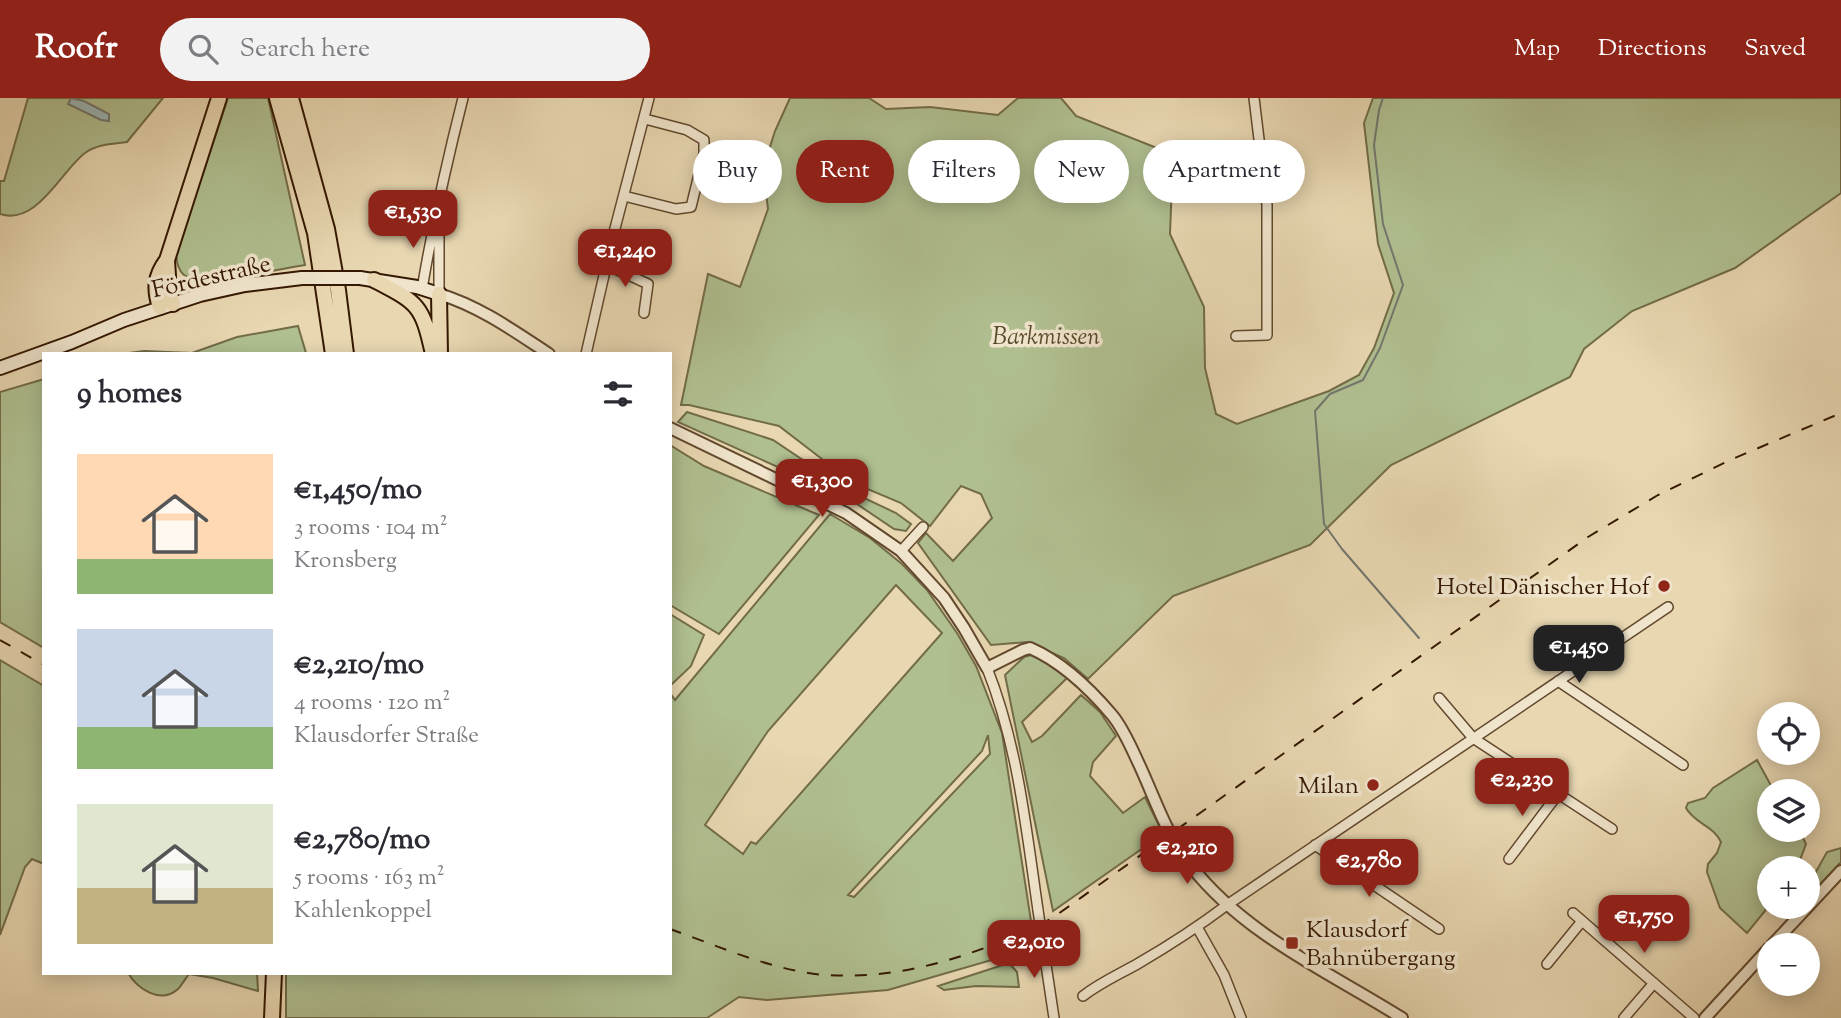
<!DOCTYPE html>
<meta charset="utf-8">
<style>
:root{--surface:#fff;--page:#f2f2f3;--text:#2b2b33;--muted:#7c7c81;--accent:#8f2418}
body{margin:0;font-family:"Sorts Mill Goudy",serif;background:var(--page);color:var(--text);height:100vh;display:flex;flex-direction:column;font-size:26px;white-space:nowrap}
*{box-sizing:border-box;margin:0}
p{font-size:23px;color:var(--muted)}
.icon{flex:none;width:38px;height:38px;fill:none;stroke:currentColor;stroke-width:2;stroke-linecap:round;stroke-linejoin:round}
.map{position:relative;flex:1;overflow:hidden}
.panel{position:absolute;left:42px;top:254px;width:630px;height:623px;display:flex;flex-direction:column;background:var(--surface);border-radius:0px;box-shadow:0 4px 18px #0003}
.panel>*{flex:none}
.top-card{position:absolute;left:693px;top:42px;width:665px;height:63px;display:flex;gap:14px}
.tools{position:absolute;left:1757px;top:604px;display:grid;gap:14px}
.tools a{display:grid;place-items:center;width:63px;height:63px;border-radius:50%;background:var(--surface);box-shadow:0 4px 18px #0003;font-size:35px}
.price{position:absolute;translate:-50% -60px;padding:0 16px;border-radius:14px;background:var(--accent);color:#fff;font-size:23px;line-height:46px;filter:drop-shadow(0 2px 4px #0008)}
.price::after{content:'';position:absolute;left:50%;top:42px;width:21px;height:16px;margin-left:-10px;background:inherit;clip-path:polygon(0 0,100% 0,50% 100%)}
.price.on{background:#222;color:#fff}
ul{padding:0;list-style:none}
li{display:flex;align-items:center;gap:21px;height:175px;padding:0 35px}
li span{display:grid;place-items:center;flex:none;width:196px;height:140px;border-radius:0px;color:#555}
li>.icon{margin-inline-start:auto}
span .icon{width:84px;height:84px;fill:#fffc;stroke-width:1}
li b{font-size:30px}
h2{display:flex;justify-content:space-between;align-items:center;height:84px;padding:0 35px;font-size:30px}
.pill{padding:0 24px;border-radius:32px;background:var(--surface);box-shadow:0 4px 18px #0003;font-size:24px;line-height:63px}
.pill.on{background:var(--accent);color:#fff}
header{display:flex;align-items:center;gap:42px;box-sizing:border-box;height:98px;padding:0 35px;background:var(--accent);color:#fff}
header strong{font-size:33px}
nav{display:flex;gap:38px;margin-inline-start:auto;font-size:24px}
.search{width:490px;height:63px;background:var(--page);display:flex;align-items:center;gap:18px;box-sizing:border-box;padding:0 24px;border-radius:38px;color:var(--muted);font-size:26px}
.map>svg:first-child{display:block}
.green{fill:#b0bf90;stroke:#726c48;stroke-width:2;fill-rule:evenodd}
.water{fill:#9bb7b6;stroke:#72776e;stroke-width:2}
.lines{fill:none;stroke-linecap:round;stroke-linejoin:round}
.stream{stroke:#72776e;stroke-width:2}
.minor-casing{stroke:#62482d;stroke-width:12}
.tertiary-casing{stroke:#62482d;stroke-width:14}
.secondary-casing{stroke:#351801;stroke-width:16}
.trunk-casing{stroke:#351801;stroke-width:18}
.minor{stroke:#f0e5cc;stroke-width:9}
.tertiary{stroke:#f0e5cc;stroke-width:10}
.secondary{stroke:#f0e5cc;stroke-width:12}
.trunk{stroke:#e8d7b1;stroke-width:14}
.rail{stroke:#351801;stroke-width:2;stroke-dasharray:12 12;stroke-linecap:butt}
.minor-bridge-casing{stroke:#62482d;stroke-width:12;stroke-linecap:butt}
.secondary-bridge-casing{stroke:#351801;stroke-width:16;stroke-linecap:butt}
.minor-bridge{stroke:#f0e5cc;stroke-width:9}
.secondary-bridge{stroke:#f0e5cc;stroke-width:12}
.poi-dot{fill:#8f2418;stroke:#f0e5cc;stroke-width:2.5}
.labels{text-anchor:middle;stroke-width:7;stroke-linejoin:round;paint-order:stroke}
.street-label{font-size:24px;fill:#351801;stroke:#f0e5cc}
.park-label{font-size:24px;font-style:italic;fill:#5a4a2c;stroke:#f0e5cc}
.poi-label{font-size:24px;fill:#351801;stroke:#f0e5cc;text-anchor:end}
</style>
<header>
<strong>Roofr</strong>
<div class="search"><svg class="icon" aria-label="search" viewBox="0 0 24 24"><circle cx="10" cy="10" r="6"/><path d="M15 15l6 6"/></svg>Search here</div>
<nav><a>Map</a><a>Directions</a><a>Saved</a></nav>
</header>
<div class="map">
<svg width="1841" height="920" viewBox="0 0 1841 920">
<rect width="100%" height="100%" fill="#e8d7b1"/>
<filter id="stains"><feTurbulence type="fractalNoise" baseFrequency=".00286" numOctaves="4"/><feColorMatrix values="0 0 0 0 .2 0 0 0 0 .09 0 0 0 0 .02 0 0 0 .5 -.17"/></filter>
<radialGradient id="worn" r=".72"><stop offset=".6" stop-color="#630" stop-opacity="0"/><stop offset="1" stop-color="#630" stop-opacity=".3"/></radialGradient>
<!-- green -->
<path class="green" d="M28,0H163L127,44C113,46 97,46 85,55C61,73 37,128 0,116V83H4Z
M228,0H268L305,167C283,170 198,190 184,177C178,172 177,164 176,157Z
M790,0H869L886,11L930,9L998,17L1018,0H1061L1076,18L1162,52L1172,84L1170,136L1204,209L1205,270L1216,316L1237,326L1329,293L1359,277L1374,250L1394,195L1378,146L1364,25L1373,0H1841V95L1735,170L1632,213L1584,251L1570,279L1391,367L1310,447L1173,498L1088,581L1064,560L1027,544L991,547L918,445L926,435L953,463L992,420L981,396L961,388L930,428L901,405L853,385L779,328L689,307H681L708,176L740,189L768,111L763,71L775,33Z
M298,228L306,255H129L144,253L192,255L237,239Z
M44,281V550L0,524V294Z
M687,314L773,342L849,393L896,415L911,426L906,433L894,431L851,402L678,324Z
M670,347L704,368L819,417L719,536L670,507Z
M830,416L870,440L902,466L927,492L957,535L976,568L1002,635L1031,823L1016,833L1009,857L888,892L767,902L739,899L707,920H286V875H670V595L675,602ZM896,487L942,535L756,746L751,744L743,756L705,727L768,633ZM988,637L990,656L854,799L848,797L982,653Z
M670,516L704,537L691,568L670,588Z
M1031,557L1042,562L1067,580L1022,624L1032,644L1042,638L1081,597L1100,614L1116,638L1093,664L1090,678L1123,715L1145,699L1163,736L1053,813L1005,577L1024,559Z
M0,562L44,588V766L32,761L25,769L0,837Z
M1757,662L1774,693H1769V732H1799L1806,746L1797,770H1769V808L1747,835L1720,810L1707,774L1708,766L1717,755L1721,744C1714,728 1694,725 1686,710L1688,705L1705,700L1713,690Z
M1841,750V764L1808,799V788L1827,754Z
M1009,865L1017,874L1019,889L976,888L944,892L938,888Z
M128,875H257L258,893L213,880L189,876C185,881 182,887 178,891C160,907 137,890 128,875Z"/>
<!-- water -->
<path class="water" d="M71,0L84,3L109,16V23L101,22L68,6Z"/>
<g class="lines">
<!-- stream -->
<path class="stream" d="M1383,0L1379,12L1374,47L1383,126L1403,187L1380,250L1363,282L1330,296L1315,313L1324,426L1342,451L1419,540"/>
<!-- minor casing -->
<g class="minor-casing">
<path id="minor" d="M624,98L676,111L691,109L704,56V42L687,32L645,21
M437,124L439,137V196
M607,167L648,186L644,215
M422,191C433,126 447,63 463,0
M1236,238L1267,237V107L1254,0
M586,256L613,138L649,0
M901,453L923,429
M987,570C1018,648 1026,730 1038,812
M1558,583L1683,667
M1439,600L1473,640L1612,731
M1315,747L1439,831
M1509,761L1558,696
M1573,815L1694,920
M1197,829L1224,877L1241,920
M1042,840L1054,920
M1547,866L1582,823
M1083,898C1101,884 1120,876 1139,865C1170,847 1199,828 1227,807L1668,509
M1624,920L1654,885"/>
</g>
<!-- tertiary casing -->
<g class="tertiary-casing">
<path id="tertiary" d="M439,196C479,208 514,233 549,256
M670,330L846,415L901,453L944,500L964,530L987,570L1023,552L1030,550C1062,564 1090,591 1112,617C1123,630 1131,649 1138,664C1155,700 1166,737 1191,768C1245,837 1329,874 1402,920
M1772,847L1841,773
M1705,920L1769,850"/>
</g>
<!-- secondary casing -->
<g class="secondary-casing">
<path id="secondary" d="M360,180L417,189L439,196
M0,270L72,244L124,222L200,197L245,187L302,180"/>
</g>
<!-- trunk casing -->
<g class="trunk-casing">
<path id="trunk" d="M277,0L315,135L333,256
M291,0L327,131L338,192L346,256
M167,162L169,194L173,206
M374,182C418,205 422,206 433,256
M439,196L440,256
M160,209C154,191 155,178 167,162L219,0
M272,920L274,875"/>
</g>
<!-- minor -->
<use href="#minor" class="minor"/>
<!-- tertiary -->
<use href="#tertiary" class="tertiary"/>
<!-- secondary -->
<use href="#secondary" class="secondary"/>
<!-- trunk -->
<use href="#trunk" class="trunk"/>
<!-- rail -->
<path class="rail" d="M0,542L44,567
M670,831C718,848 774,873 825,877C906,882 979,856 1051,821L1588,439L1658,397L1730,362L1841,315"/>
<!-- minor-bridge casing -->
<g class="minor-bridge-casing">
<path id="minor-bridge" d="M1038,812L1042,840"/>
</g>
<!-- secondary-bridge casing -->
<g class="secondary-bridge-casing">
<path id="secondary-bridge" d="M302,180H360"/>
</g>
<!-- minor-bridge -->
<use href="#minor-bridge" class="minor-bridge"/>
<!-- secondary-bridge -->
<use href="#secondary-bridge" class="secondary-bridge"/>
</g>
<!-- markers -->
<g class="poi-dot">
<circle cx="1664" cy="488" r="7"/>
<circle cx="1373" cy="687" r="7"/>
<rect x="1285" y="838" width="14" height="14" rx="3.5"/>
</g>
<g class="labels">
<!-- street labels -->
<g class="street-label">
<text transform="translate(211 178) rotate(-13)" y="8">Fördestraße</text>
</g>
<!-- park labels -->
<g class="park-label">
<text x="1046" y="246">Barkmissen</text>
</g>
<!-- poi labels -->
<g class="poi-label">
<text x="1650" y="496">Hotel Dänischer Hof</text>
<text x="1359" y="695">Milan</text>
<text x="1306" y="839" text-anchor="start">Klausdorf<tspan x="1306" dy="28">Bahnübergang</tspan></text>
</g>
</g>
<rect width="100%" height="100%" filter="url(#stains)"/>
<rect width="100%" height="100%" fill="url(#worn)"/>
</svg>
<div class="tools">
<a><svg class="icon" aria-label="locate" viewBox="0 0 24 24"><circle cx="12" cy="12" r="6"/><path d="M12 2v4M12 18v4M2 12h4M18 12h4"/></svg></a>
<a><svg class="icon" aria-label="layers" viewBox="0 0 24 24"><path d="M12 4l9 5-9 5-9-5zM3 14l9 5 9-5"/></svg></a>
<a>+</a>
<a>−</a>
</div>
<b class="price" style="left:413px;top:152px">€1,530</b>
<b class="price" style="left:625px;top:191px">€1,240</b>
<b class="price" style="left:822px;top:421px">€1,300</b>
<b class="price on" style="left:1579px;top:587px">€1,450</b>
<b class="price" style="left:1522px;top:720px">€2,230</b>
<b class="price" style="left:1187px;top:788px">€2,210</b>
<b class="price" style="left:1369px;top:801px">€2,780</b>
<b class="price" style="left:1644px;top:857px">€1,750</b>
<b class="price" style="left:1034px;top:882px">€2,010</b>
<div class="top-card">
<a class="pill">Buy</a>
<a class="pill on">Rent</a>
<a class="pill">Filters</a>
<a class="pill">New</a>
<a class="pill">Apartment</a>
</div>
<section class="panel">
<h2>9 homes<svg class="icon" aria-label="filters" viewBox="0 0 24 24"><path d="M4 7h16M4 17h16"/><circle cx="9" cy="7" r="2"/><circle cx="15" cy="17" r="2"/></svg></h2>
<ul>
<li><span style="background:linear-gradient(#ffd9b3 75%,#8fb573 0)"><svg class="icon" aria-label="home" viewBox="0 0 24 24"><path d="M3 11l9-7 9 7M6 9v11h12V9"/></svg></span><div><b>€1,450/mo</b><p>3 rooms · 104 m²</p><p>Kronsberg</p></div></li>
<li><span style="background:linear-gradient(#c9d6e8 70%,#8fb573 0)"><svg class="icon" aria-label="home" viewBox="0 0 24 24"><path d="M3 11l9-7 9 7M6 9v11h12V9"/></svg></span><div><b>€2,210/mo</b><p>4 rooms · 120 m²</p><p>Klausdorfer Straße</p></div></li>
<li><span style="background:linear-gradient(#dfe7d0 60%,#c2b280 0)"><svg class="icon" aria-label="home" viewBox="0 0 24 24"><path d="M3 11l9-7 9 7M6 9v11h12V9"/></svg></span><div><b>€2,780/mo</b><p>5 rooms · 163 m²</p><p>Kahlenkoppel</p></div></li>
</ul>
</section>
</div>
